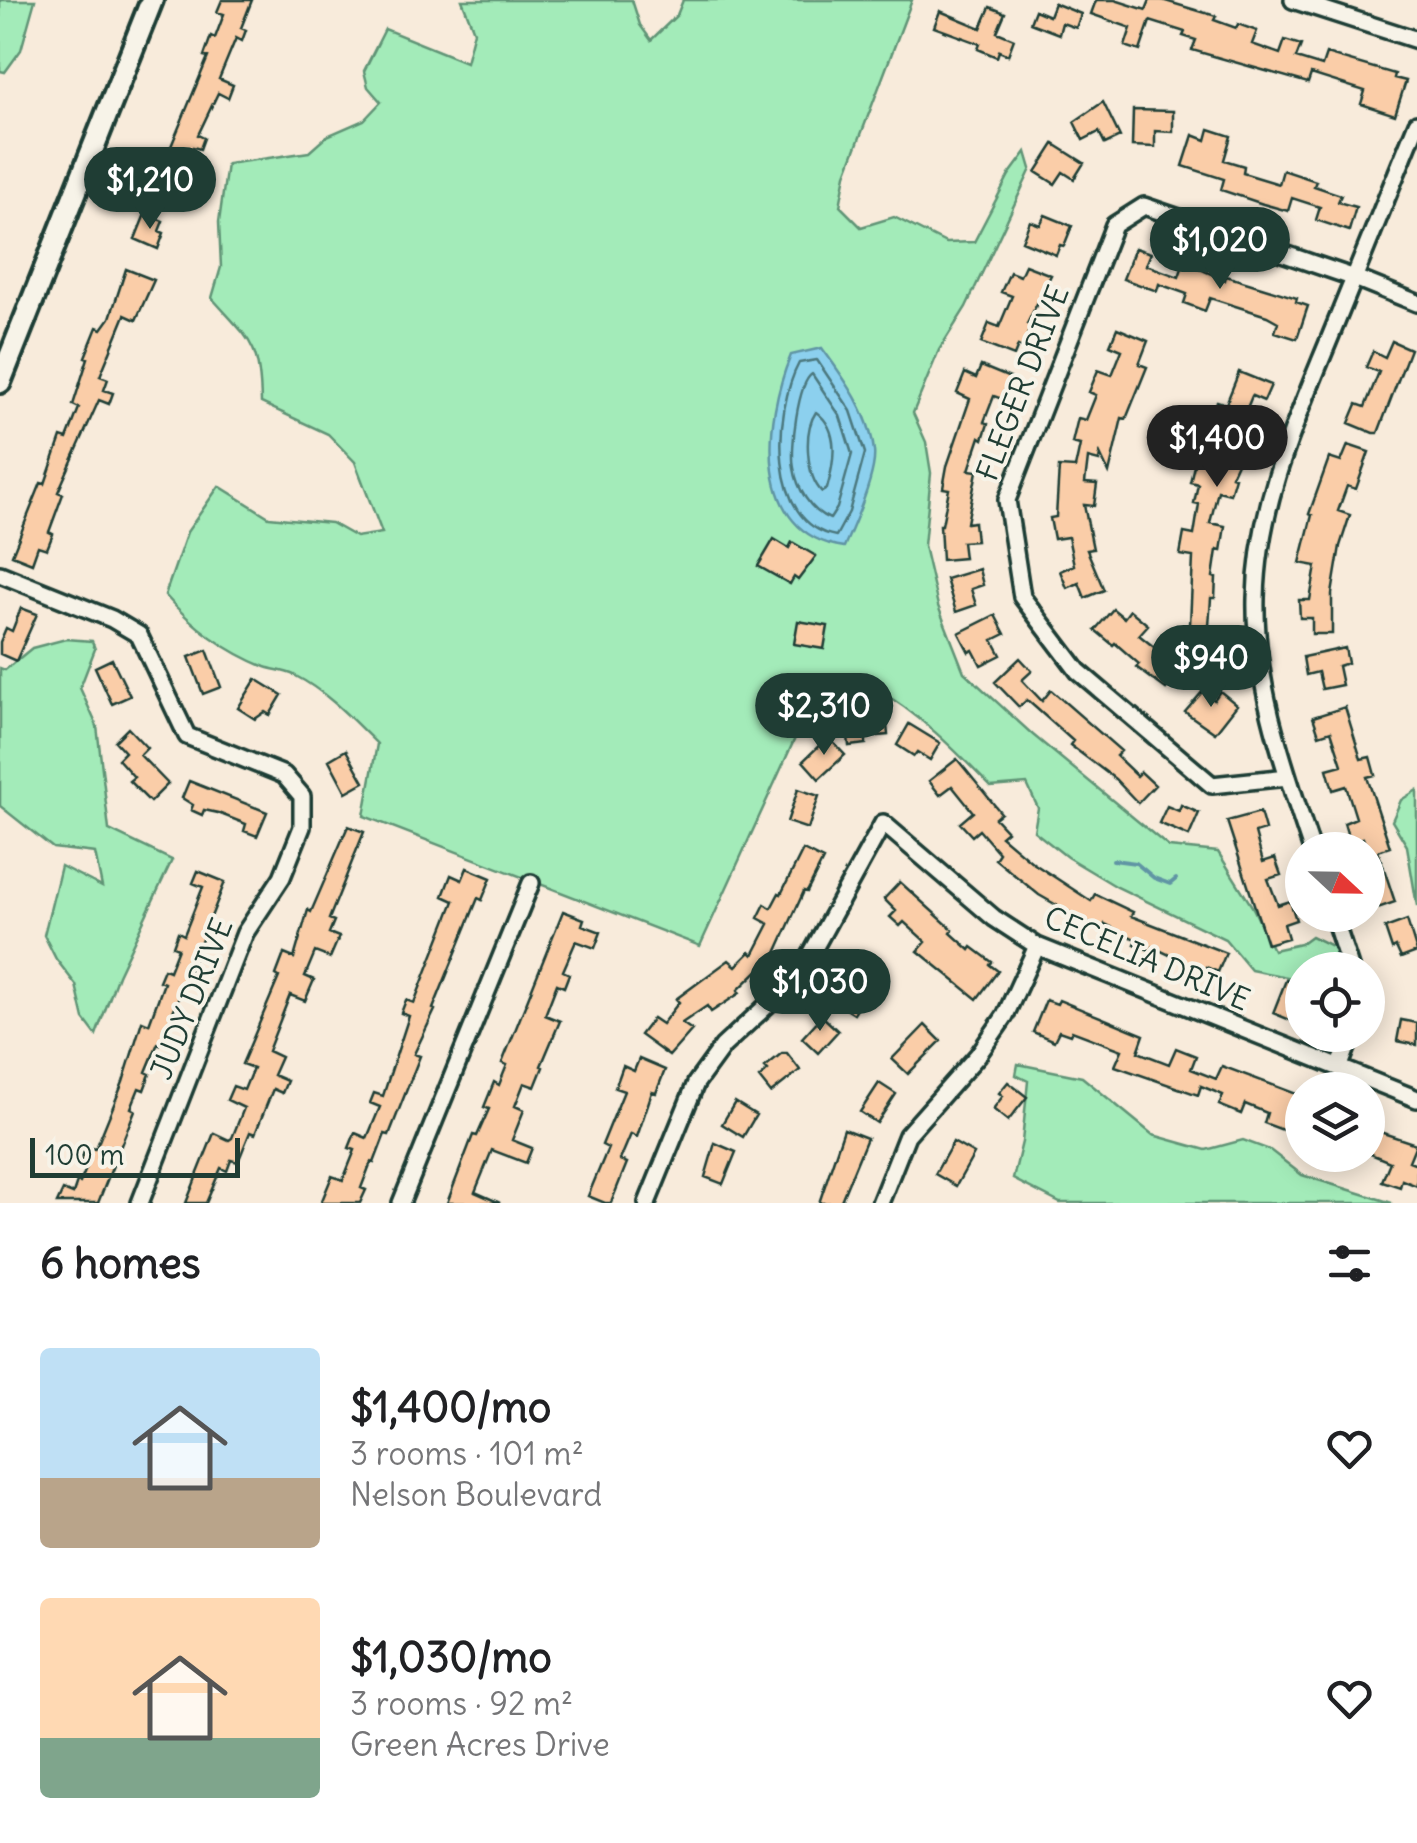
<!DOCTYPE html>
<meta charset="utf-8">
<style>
:root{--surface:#fff;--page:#f2f2f2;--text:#202124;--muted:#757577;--accent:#1f3d34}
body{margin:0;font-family:Delius,sans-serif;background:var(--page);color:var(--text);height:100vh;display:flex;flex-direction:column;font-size:38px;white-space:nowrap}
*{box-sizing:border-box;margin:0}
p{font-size:32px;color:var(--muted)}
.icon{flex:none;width:55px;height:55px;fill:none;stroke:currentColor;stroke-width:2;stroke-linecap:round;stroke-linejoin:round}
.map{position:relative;height:1203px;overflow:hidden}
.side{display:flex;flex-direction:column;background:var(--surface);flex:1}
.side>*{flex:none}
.needle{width:65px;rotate:112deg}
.fabs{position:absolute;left:1285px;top:832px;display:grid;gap:20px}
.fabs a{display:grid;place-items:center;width:100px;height:100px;border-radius:50%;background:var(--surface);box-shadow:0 5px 25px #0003;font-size:50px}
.scale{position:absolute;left:30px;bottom:25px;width:210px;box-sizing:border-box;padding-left:10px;border:5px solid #1f3d34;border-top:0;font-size:28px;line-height:35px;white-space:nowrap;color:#1f3d34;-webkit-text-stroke:8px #f7f3e8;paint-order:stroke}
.price{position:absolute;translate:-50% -85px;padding:0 22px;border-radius:35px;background:var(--accent);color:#fff;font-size:32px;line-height:65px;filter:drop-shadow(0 2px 5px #0008)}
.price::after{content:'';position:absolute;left:50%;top:60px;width:30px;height:22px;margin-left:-15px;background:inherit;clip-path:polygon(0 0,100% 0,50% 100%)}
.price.current{background:#222;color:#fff}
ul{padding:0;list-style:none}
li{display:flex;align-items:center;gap:30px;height:250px;padding:0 40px}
li span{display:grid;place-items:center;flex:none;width:280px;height:200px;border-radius:10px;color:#555}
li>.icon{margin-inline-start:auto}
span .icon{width:120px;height:120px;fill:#fffc;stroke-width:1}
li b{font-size:42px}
h2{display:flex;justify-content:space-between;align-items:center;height:120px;padding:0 40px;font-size:42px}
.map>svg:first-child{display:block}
.green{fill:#a3ebb9;stroke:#619476;stroke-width:2.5}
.water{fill:#8cd0ee;stroke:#6095a4;stroke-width:2.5}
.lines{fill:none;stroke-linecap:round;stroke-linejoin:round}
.shore{stroke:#4b787e;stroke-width:2.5}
.stream{stroke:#6095a4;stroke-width:4}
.building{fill:#facda8;stroke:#1f3d34;stroke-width:2.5}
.street-casing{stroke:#1f3d34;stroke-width:22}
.secondary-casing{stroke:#1f3d34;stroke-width:28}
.street{stroke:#f7f3e8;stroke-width:15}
.secondary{stroke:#f7f3e8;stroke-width:20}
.labels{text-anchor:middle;stroke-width:8;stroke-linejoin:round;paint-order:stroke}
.street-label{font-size:30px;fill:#1f3d34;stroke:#f7f3e8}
</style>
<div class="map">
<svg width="1417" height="1203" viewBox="0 0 1417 1203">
<rect width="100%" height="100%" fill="#f8ebdb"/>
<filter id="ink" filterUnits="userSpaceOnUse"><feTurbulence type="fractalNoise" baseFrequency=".01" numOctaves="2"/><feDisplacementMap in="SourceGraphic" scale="20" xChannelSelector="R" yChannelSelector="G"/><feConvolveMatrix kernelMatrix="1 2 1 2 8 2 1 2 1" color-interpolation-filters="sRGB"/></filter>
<g filter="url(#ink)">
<!-- green -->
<path class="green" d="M0,0H35L21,50L5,72L0,71Z
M462,0H632L640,25L651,40L677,15L683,0H912L846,174L840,206L861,227L894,217L946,243L974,242L1009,175L1026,152L1031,169L966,307L939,350L913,413L926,442L931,473L924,546L938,606L964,672L1033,735L1169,847L1218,852L1253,908L1273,950L1300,944L1311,936L1338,949L1343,970H1302V980L1251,970L1225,939L1117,887L1067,857L1034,831L1038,808L1027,784L991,787C954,749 919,713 873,687L807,712L700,946L364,816L377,744C352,719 327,692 294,675C285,671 274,670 265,667C226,651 192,626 165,595L187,532L219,486L269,517L331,523L356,537L382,533L355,462L328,434L261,403C260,342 250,341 212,298L221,267L219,222L227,164L309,152L327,136L364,120L381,102L368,87L364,71L385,29L466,62L474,31Z
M66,639L92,641L95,649L80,688L97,726L109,830L172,860L118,975L96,1035L84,1019L76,985L56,959L44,935L61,866L102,887L95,853L53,848L0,806V668L5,670L32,648Z
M1417,790V906L1407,846L1392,821L1401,800Z
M1018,1064L1082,1077L1153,1135L1206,1150L1243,1140L1270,1150L1302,1175L1392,1203H1060L1013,1179L1022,1142L1028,1081L1016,1075Z"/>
<!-- water -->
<path class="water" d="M822,348C844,378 870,413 874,451C877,472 853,527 844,547C752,534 764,419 791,355Z"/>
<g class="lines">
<!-- shore -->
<path class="shore" d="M817,360L851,411L865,453L849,512L836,536C767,524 774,409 799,363Z
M812,374L840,416L852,454L837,508L830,519C810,511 797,488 794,468C790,449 798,383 812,374Z
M816,412C841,430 834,464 827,489L822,492C806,476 803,431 816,412Z"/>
<!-- stream -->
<path class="stream" d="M1113,860L1136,863L1154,878L1170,884L1176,879"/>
</g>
<!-- building -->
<path class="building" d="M222,0H252L241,28L246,30L242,41L236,38L219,79L233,85L228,98L218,93L198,135L204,138L200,149L193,147L186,164L167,156L208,57L204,56L211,36L215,38L224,14L217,12Z
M1096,0H1115L1146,10L1150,0H1162L1216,16L1214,20L1236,28L1238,24L1257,31L1252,44L1280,54L1285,40L1301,45L1296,58L1322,66L1326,54L1395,74L1394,78L1406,81L1395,115L1361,104L1365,91L1311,74L1308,83L1192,50L1196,40L1183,36L1185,32L1150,21L1140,51L1125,46L1131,28L1091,14Z
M1054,3L1081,14L1076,28L1062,23L1059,34L1030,23L1035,10L1049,16Z
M990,7L1005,13L997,32L1014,39L1008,55L999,51L997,57L978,49L980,44L975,42L934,27L940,11L981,28Z
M1103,102L1120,137L1105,144L1099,132L1083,140L1074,122Z
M1133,110L1173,111V132L1155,131V147L1132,146Z
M1209,129L1231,136L1224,160L1244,166L1243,173L1279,184L1283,170L1316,181L1314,186L1341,195L1338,202L1356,207L1349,231L1316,220L1320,207L1292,198L1288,211L1263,204L1221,190L1224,179L1183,166L1193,135L1206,140Z
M1054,144L1084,163L1074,179L1063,172L1055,184L1036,172Z
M145,214L163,221L159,231L164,233L158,249L135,239Z
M1045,215L1072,226L1064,246L1060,245L1056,255L1022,241L1030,221L1040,225Z
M1135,248L1151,253L1146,265L1179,277L1184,262L1225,280L1226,276L1297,298L1296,302L1308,306L1297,339L1275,332L1278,322L1267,316L1210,298L1205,311L1184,303L1187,294L1159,284L1157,291L1123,279Z
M1025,265L1051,275L1027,324L1031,326L1022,348L1018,346L1014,356L981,343L989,323L999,327L1012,296L1001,292L1010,272L1020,276Z
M126,269L154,280L136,320L125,315L100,376L108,379L104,390L113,393L109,404L99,400L58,492L63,494L49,532L53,534L47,549L38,546L32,563L12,555L41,483L45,484L61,437L67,439L79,408L73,405L88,358L85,357L97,327L102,329L110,318Z
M1117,328L1148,341L1139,364L1147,367L1126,419L1122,418L1109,473L1100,454L1099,461L1088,458L1085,483L1097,484L1094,506L1084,505L1093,549L1087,550L1104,590L1085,598L1079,583L1067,588L1060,571L1074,565L1068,537L1054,539L1050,518L1056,517L1059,467L1075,468L1080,445L1072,443L1078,418L1086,420L1096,395L1089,392L1098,370L1112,375L1122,350L1110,345Z
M1392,341L1410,349L1378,433H1373L1349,423L1357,404L1365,407L1379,372L1366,367L1373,351L1385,357Z
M981,366L1010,378L1002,399L994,396L984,422L988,424L983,439L980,437L969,470L977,471L967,523L974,522L976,541L962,542L964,558L942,560L940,525H942L949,489L943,488L947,466L970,399L957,393L965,373L976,378Z
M1239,372L1271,385L1264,401L1252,396L1240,425L1252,430L1231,476L1235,477L1230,494L1218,491L1210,523L1225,526L1221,551L1217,550L1213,577L1216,578L1215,598H1211L1209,626L1190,625L1193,557L1180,555L1184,533L1194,535L1199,504L1194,503L1198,484L1190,482L1197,453L1203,454L1216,417L1211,414L1217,401L1226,404Z
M1348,445L1369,452L1356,489L1347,486L1338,511L1350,515L1340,546L1332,594V634H1312V618H1300L1299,600H1310L1316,566L1300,563L1312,515L1309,514L1329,458L1341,462Z
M774,539L789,548L792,542L816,556L798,580L794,577L790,584L758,566Z
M979,569L983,585L971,589L976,605L956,612L946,579Z
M21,608L37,614L16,661L0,654V642L6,628L12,631Z
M1113,609L1124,618L1130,610L1148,625L1139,635L1164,655L1171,647L1188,662L1166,689L1136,667L1139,664L1115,643L1113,645L1095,630Z
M995,615L1005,634L993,640L1001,655L981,665L973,650L969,652L959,633Z
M798,621L828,626L824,649L794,644Z
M1345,648L1348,663L1338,666L1342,685L1322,689L1318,672L1306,675L1303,657Z
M207,650L221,687L203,694L189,657Z
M1020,658L1032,671L1022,680L1042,701L1051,690L1121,751L1116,756L1137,776L1141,772L1155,785L1138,803L1115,779L1070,745L1073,741L1027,700L1019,707L995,682Z
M112,659L130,696L112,704L95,667Z
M256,679L282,695L270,715L265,712L255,719L238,708Z
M1203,691L1214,700L1220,691L1237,705L1215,733L1185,712Z
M1345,707L1361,759L1370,757L1375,775L1367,777L1390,847L1378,851L1395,902L1375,909L1368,888V873L1374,870L1363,838L1350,843L1344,823L1356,818L1346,786L1333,790L1327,769L1342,765L1331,731L1319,735L1313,717Z
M858,713L859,718L886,715L888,735L866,737V744L849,746L846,714Z
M909,724L940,743L930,760L917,752L914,756L897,745Z
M128,728L147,748L140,755L168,784L150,802L129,781L134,777L118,759L125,752L115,741Z
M828,737L845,755L819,779L803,761Z
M346,750L364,782L346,792L329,760Z
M957,759L1001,813L995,818L1007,831L1001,836L1033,863L1091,901L1095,894L1133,912L1131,916L1226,953L1218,972L1206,967L1205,972L1153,947L1152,951L1135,944L1137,940L1105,924L1102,931L1039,895L995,859L999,853L979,830L972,836L960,823L973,812L952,786L940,795L929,781Z
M189,781L267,812L257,836L244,831L246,824L218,813L204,810L202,815L191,810L193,805L182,798Z
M798,789L819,796L808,829L787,822Z
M1181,805L1199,813L1189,836L1159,823L1167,806L1179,811Z
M1260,812L1265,830L1255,833L1263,862L1275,858L1281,875L1268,879L1278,905L1290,901L1296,920L1284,924L1288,938L1267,944L1227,821Z
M348,826L364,832L329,919L334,921L329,933L339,937L330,958L315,952L305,976L314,980L305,1001L290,995L268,1051L281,1057L273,1075L287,1081L282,1093L273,1089L255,1134L250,1132L238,1162L231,1160L227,1171L221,1168L206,1203H186L214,1133L229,1140L232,1138L244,1108L227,1100L233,1086L244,1090L253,1068L242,1064L279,977L276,975L284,954L294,958L308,910L311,912Z
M803,850L823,860L807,892L804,891L776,953L738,990L740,993L711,1012L707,1006L682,1023L692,1030L669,1056L640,1035L653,1018L662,1024L679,1002L676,999L729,960L736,966L750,952L753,955L769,924L758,918L765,904L771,908L779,893L781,894Z
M467,868L491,878L482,900L478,898L433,1009L435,1010L414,1054L420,1056L389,1135L385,1134L374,1163L371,1162L361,1188L366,1190L360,1203H321L332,1176L343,1180L355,1150L349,1148L355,1133L367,1138L380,1107L370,1103L374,1093L383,1096L409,1016L401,1013L406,1000L414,1003L454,901L443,896L451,875L462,880Z
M198,871L225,882L160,1044L158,1043L146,1072L150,1074L144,1090L139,1088L131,1108L135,1110L98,1203H57L63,1190L73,1194L77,1182L80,1183L88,1164L81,1160L86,1146L95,1149L97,1146L123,1082L142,1021L149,1024L164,983L159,981L164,969L169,971L178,948L173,946L178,932L184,935L203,887L193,883Z
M900,882L953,930L951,933L970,950L972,947L992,962L990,965L998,971L977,999L918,951L926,942L904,922L900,926L890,917L896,911L884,899Z
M563,911L584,919L582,925L601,932L595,948L576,941L563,971L569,974L564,987L557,984L545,1015L560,1021L541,1066L543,1067L535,1087L524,1083L515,1106L524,1110L512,1140L532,1148L526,1163L492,1150L475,1192L500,1203H447L473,1135L477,1136L489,1109L484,1107L494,1082L499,1085L507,1065L502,1063Z
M1407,920L1417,952L1401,958L1396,947L1392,949L1385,928Z
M850,975L871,987L854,1014L837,1003Z
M1286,980L1302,987V1025L1273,1013Z
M1046,1000L1057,1004L1059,1000L1144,1035L1138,1052L1169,1064L1176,1048L1196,1056L1191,1069L1216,1079L1222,1066L1302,1096V1123L1290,1118L1285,1131L1264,1123L1267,1113L1245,1104L1241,1114L1219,1105L1223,1095L1201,1086L1198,1095L1115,1066L1122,1050L1072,1031L1070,1035L1059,1031L1054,1041L1033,1032Z
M822,1016L838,1031L818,1053L802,1038Z
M1401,1020L1417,1023V1045L1397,1041Z
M925,1025L941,1041L908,1074L892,1059Z
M782,1053H787L800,1070L771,1093L759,1078L768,1070L765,1067Z
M639,1059L665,1070L656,1093L652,1092L637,1137L631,1134L620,1160L627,1163L611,1203H605L588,1196L608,1148L602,1145L624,1091L615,1088L623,1066L634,1071Z
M1008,1082L1027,1097L1008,1121L993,1109L1003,1096L999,1093Z
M879,1083L896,1094L877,1123L860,1112Z
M735,1102L756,1115L743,1137L722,1124Z
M1368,1128L1416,1144L1409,1161L1417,1164V1186L1402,1180L1400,1187L1382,1181L1390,1162L1368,1153Z
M844,1129L867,1138L840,1203H819Z
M953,1142L974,1154L956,1186L935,1174Z
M715,1143L736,1152L723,1184L705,1177Z"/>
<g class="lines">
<!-- street casing -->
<g class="street-casing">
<path id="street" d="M1293,0L1417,40
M0,574L112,619L139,635L187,736L284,775L302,796V827L282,877L245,933L140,1203
M1288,777L1212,785L1078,671L1022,597L1007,500L1114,225L1144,206L1355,278L1417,303
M1312,850C1285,769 1254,684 1256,598C1258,503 1296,421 1331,335C1360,265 1388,194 1417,123
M1333,915L1351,970
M1339,1068L1352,1035
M401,1203L531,883
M647,1203L696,1083L723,1046L799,976L883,823L994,918L1037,946L1417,1099
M880,1203L907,1135L978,1055L1005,1016L1037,946"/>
</g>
<!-- secondary casing -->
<g class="secondary-casing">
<path id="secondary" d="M0,382L152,0"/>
</g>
<!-- street -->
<use href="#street" class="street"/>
<!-- secondary -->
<use href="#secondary" class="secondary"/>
</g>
</g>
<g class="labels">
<!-- street labels -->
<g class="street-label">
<text transform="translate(1023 383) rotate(-69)" y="10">FLEGER DRIVE</text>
<text transform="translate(1147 959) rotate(23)" y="10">CECELIA DRIVE</text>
<text transform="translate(192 999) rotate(-68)" y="10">JUDY DRIVE</text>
</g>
</g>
</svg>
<div class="fabs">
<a><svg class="needle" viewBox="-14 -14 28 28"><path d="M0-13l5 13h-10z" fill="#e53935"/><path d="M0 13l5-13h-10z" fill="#757577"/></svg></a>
<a><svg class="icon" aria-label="locate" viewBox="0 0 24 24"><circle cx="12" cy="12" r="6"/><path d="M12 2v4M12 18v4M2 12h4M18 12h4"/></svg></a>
<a><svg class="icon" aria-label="layers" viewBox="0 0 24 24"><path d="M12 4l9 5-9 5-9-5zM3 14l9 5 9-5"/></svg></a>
</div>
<div class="scale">100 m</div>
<b class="price" style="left:150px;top:232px">$1,210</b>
<b class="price" style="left:1220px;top:292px">$1,020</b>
<b class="price current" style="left:1217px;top:490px">$1,400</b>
<b class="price" style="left:1211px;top:710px">$940</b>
<b class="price" style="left:824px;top:758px">$2,310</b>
<b class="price" style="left:820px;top:1034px">$1,030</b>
</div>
<section class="side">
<h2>6 homes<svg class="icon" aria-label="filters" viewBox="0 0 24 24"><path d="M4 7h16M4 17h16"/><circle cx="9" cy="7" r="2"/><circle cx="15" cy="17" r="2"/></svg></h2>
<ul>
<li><span style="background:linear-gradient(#bfe0f5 65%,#b9a48a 0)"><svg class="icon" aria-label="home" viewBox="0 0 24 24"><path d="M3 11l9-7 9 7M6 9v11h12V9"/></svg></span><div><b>$1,400/mo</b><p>3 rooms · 101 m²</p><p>Nelson Boulevard</p></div><svg class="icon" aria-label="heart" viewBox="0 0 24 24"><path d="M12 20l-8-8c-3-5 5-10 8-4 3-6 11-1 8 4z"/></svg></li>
<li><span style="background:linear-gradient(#ffd9b3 70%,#7fa58c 0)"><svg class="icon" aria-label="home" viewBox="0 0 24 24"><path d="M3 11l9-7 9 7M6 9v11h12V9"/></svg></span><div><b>$1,030/mo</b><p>3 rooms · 92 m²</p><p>Green Acres Drive</p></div><svg class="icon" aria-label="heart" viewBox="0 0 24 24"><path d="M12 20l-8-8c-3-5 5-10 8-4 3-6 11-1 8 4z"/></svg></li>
</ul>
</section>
